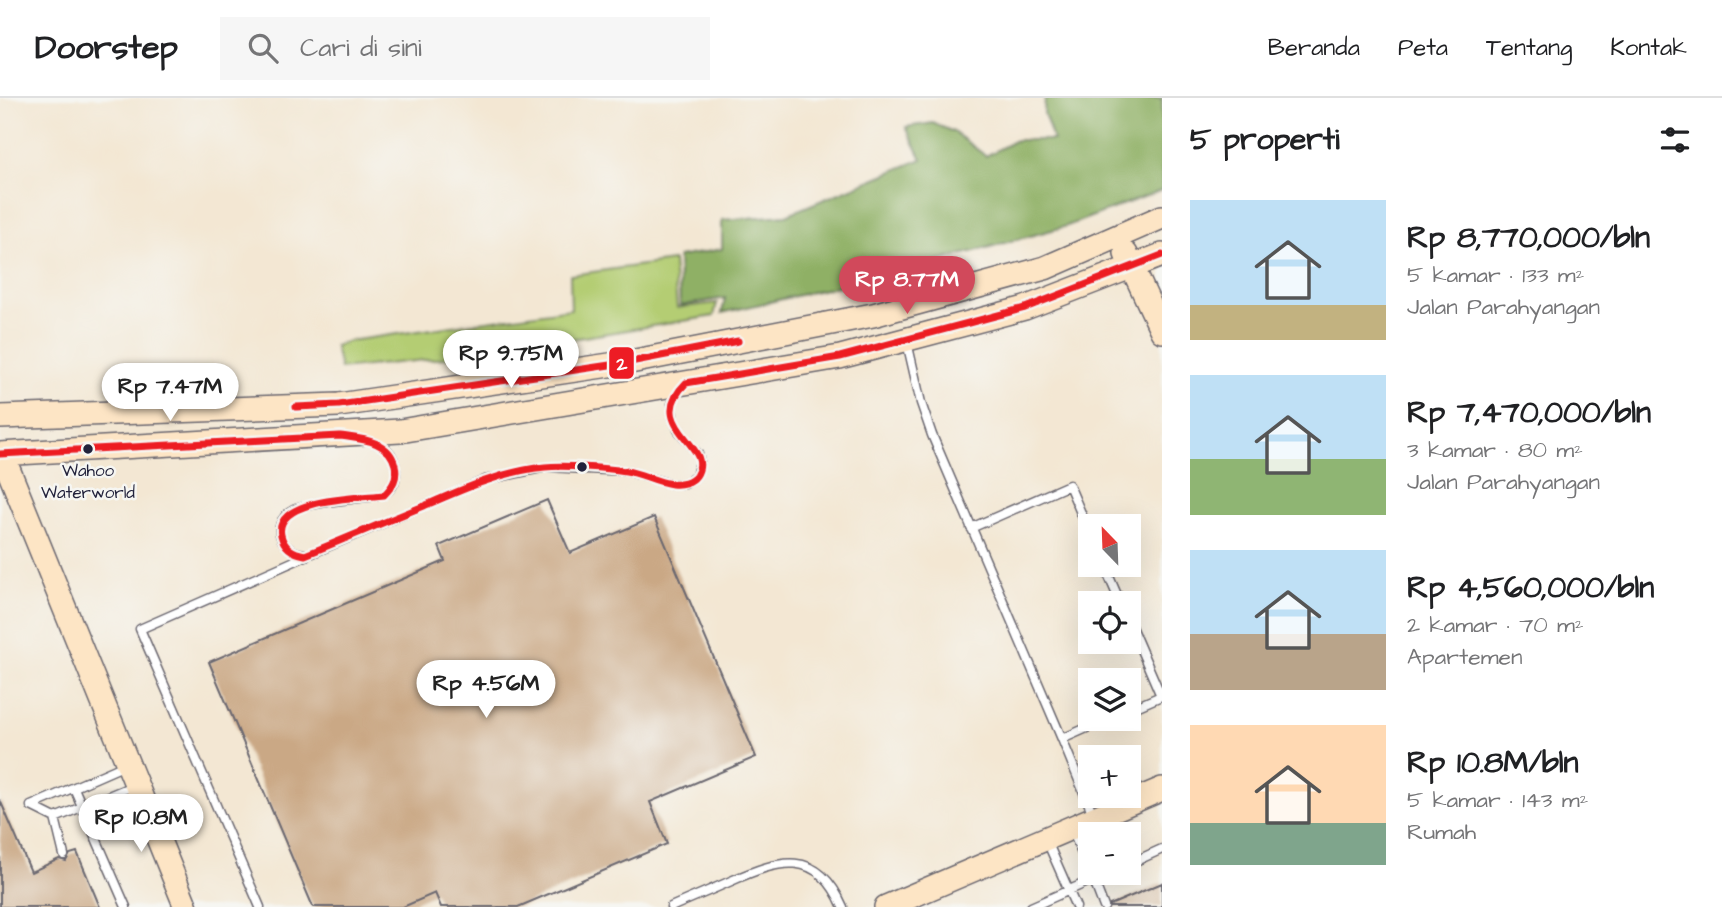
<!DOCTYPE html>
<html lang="id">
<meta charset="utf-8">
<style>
:root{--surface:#fff;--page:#f6f6f6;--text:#202124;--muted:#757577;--line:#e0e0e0;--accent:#d1495b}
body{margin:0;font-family:"Architects Daughter",sans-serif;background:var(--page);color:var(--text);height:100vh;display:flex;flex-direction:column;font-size:26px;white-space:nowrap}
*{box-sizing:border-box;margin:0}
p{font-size:23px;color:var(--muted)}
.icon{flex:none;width:38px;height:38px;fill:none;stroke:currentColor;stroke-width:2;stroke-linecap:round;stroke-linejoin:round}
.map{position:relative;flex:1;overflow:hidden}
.sheet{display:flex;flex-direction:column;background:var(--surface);width:560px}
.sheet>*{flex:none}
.needle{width:46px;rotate:337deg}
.tools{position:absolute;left:1078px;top:416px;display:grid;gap:14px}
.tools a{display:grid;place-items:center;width:63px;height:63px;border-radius:0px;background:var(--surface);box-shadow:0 7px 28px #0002;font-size:35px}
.price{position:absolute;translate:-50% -60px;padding:0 16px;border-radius:24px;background:#fff;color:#222;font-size:23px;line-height:46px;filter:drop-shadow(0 2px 4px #0008)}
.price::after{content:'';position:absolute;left:50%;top:42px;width:21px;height:16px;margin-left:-10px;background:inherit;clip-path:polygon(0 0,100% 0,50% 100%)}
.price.selected{background:var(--accent);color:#fff}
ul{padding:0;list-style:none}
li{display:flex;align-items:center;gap:21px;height:175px;padding:0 28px}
li span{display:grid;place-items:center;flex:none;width:196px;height:140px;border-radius:0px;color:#555}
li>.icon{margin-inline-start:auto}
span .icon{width:84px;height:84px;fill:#fffc;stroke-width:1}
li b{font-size:30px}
h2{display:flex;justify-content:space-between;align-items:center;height:84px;padding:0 28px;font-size:30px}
header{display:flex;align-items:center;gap:42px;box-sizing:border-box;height:98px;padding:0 35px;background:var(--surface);border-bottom:2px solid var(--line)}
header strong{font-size:33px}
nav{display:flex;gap:38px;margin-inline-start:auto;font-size:24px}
.search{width:490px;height:63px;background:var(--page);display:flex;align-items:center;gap:18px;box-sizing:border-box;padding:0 24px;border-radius:0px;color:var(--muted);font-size:26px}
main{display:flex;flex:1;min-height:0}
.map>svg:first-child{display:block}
.green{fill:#b4cd73;stroke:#6b7857;stroke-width:2}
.forest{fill:#8fb065;stroke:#586950;stroke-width:2}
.building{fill:#caa885}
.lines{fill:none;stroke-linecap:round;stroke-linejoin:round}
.lane-casing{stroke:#6b6770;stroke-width:11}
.secondary-casing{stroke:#6b6770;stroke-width:26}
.lane{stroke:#fff;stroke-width:8}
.secondary{stroke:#fde5c5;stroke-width:23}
.bus-1-casing{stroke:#f6f6f2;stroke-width:12}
.bus-1{stroke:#ed1c24;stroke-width:7}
.bus-dot{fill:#22223b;stroke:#f6f6f2;stroke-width:2.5}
.labels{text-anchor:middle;stroke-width:5;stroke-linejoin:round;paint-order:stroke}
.bus-label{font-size:17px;fill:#22223b;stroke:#f6f6f2}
.line-badge{stroke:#f6f6f2;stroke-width:2.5}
.badge-label{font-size:19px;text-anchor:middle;font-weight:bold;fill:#fff}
</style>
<header>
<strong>Doorstep</strong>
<div class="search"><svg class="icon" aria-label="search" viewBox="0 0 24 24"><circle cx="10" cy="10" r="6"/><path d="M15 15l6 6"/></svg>Cari di sini</div>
<nav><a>Beranda</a><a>Peta</a><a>Tentang</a><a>Kontak</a></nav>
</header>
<main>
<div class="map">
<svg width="1162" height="809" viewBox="0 0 1162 809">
<rect width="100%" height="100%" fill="#f6f6f2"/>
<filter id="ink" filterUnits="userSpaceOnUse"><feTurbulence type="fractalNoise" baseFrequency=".0143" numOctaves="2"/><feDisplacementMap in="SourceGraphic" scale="14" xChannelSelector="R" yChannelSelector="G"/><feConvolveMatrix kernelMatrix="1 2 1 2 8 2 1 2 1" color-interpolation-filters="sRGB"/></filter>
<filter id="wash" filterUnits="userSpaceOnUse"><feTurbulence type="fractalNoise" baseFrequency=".00686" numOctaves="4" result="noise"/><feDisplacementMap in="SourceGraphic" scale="28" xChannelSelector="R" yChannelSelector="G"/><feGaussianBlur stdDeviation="1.57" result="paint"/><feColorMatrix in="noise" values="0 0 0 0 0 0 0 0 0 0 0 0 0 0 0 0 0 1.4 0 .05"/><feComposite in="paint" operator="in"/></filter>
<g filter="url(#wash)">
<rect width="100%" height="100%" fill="#f3e7d3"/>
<!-- green -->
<path class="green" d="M673,163L677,210L717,205L714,218L472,257L340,271L335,248L349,243L571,211L570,177Z"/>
<!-- forest -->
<path class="forest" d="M1045,0H1162V92L1067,128L890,176L722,215L725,200L680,208L678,159L722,151V122L786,117L922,61L906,29L933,25L954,34L986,58L1016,42H1053L1044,15Z"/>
<g id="blocks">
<!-- building -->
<path class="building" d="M547,402L570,455L654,419L756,659L650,704L667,746L518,809H441L435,795L403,809H313L209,564L445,463L439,448Z
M0,702L31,774L59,761L66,763L70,756L77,754L100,809H0Z
M1162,785V809H1110V807Z"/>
</g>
</g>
<g filter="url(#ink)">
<use href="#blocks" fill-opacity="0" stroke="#6b6770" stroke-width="2"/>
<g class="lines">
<!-- lane casing -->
<g class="lane-casing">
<path id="lane" d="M907,244L921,305L932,337L1062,641L1107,621
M367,342C385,349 394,352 396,373C396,385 393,389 384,397C365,400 305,404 292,413C267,427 283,461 313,455L485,382L546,369L626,373L671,386H685L696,378L700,364L698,356L678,332L673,320L672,306L675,296L679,292
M971,430L1069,387L1090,436
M1104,467L1121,506
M1129,524L1161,598L1129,612
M1062,641L1094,719
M74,690L126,809
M31,708L55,720L135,687
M31,708L125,667
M55,720L64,757
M1072,732L1090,774
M1046,741L1076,809
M1129,766L1162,751
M1092,778L1104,809
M260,809L140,531L306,458
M671,809C691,800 711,792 731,783C779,762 817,749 843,809
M1031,809L1108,775"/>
</g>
<!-- secondary casing -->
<g class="secondary-casing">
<path id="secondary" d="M1126,156L1162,233
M0,319L339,307L630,264L873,217L1045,170L1162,119
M0,356L400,333L840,259L1025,210L1162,157
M2,356L186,809
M886,809L1162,691"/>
</g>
<!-- lane -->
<use href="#lane" class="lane"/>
<!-- secondary -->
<use href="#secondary" class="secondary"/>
<!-- bus-1 casing -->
<g class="bus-1-casing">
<path id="bus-1" d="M296,309L339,307L630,264L738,243
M0,356L340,338C361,341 389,342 395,367C398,380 393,388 384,397C360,400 273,400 281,437C284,450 293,455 305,457C345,441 384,424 424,408C463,391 503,373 545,369C564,367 607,370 626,373C641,375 656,384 672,386C680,387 691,385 696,378C717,347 642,329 686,285L840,259L1025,210L1162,157"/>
</g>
<!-- bus-1 -->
<use href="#bus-1" class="bus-1"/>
</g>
</g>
<!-- markers -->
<g class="bus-dot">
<circle cx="88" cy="351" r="6"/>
<circle cx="582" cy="369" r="6"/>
</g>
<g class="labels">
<!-- bus labels -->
<g class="bus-label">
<text x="88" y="378">Wahoo<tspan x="88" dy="22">Waterworld</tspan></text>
</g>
</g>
<rect class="line-badge" x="608" y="248" width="27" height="34" rx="7" fill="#ed1c24"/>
<g class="badge-label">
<text x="622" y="272">2</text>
</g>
</svg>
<div class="tools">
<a><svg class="needle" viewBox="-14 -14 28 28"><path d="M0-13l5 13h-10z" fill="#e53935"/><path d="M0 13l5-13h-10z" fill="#757577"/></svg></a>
<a><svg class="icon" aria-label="locate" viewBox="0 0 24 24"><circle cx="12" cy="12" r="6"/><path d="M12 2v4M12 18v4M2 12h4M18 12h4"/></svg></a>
<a><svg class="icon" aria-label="layers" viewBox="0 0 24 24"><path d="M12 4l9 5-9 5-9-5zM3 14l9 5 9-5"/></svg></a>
<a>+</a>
<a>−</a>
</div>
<b class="price selected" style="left:907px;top:218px">Rp 8.77M</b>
<b class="price" style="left:511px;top:292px">Rp 9.75M</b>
<b class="price" style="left:170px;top:325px">Rp 7.47M</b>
<b class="price" style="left:486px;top:622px">Rp 4.56M</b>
<b class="price" style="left:141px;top:756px">Rp 10.8M</b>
</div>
<section class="sheet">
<h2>5 properti<svg class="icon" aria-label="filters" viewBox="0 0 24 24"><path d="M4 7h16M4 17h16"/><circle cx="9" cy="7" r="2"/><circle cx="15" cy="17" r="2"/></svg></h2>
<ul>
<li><span style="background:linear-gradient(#bfe0f5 75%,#c2b280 0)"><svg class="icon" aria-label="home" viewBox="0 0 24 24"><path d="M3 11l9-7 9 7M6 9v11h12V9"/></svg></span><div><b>Rp 8,770,000/bln</b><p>5 kamar · 133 m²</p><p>Jalan Parahyangan</p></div></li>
<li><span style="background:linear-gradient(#bfe0f5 60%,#8fb573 0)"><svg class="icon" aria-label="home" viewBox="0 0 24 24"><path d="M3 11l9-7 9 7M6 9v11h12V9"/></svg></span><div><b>Rp 7,470,000/bln</b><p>3 kamar · 80 m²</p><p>Jalan Parahyangan</p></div></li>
<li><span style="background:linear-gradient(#bfe0f5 60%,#b9a48a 0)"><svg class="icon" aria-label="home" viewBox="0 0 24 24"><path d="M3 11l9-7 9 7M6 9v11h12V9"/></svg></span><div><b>Rp 4,560,000/bln</b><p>2 kamar · 70 m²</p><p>Apartemen</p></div></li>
<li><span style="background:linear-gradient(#ffd9b3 70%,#7fa58c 0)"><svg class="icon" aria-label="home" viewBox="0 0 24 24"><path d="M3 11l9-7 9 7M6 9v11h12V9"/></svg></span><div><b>Rp 10.8M/bln</b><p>5 kamar · 143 m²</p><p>Rumah</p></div></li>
</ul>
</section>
</main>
